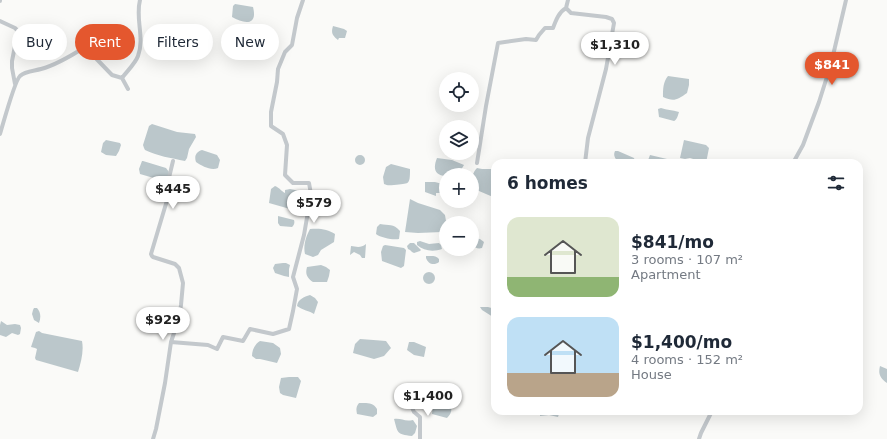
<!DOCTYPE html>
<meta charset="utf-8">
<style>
:root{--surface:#fff;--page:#f6f6f7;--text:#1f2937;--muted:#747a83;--accent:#e4572e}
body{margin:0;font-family:"DejaVu Sans",sans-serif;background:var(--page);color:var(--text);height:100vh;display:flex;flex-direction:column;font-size:15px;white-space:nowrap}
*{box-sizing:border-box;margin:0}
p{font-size:13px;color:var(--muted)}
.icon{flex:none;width:22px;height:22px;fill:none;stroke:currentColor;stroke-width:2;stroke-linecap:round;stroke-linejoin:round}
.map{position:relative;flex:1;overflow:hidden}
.panel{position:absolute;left:491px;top:159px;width:372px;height:256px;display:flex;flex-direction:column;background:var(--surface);border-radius:12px;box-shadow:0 4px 16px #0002}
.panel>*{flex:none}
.top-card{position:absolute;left:12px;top:24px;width:380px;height:36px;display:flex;gap:8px}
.tools{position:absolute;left:439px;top:72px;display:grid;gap:8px}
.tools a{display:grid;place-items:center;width:40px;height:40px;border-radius:50%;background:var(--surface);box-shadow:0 4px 16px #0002;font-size:20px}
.price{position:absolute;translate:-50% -34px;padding:0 9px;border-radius:14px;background:#fff;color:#222;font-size:13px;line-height:26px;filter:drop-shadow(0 1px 2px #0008)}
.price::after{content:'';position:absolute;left:50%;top:24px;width:12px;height:9px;margin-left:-6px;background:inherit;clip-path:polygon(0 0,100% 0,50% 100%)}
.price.active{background:var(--accent);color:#fff}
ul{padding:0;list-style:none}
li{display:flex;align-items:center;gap:12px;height:100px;padding:0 16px}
li span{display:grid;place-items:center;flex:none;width:112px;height:80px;border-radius:12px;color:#555}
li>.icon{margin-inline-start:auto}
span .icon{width:48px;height:48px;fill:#fffc;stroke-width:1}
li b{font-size:17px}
h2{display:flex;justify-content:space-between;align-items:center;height:48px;padding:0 16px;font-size:17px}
.chip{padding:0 14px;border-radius:18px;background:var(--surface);box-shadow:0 4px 16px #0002;font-size:14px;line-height:36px}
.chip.active{background:var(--accent);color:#fff}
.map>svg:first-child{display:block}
.water{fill:#bbc7cb}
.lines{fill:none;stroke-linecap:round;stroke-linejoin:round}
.minor{stroke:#c3c8cc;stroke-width:4}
</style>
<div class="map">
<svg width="887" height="439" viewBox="0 0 887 439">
<rect width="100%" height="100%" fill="#fafaf8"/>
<!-- water -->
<path class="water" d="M235,4L253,7C258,26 244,24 232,17L233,6Z
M333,26L344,29L347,31L345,38H339L338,40C332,35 331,33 333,26Z
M668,76L689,79V85L687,93C677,100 674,102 663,97C663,89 663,82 668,76Z
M661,108C667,110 672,110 679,112C678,115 677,120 674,121L659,117L658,109Z
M152,124L177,132L195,134L196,137L189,149L187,158L185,161C171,158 157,156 145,150L144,148L143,145L149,126Z
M106,140L120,143L121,145L119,151L116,156L106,155L101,152L103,143Z
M684,140L706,145L709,148L706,163L690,158L685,159L680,158Z
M202,150L217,155L220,160L218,168C211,171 202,166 196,162C194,156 196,152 202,150Z
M615,151H618L634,158L635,161L634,163H623L617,161C615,158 613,155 615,151Z
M355 160a5 5 0 1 1 10 0a5 5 0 1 1-10 0Z
M650,155L667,159V163H647Z
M437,158L452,160L464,165L458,175H446V176C434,175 433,168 437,158Z
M142,161H143L166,168L169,172C168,176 168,180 164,181L140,174L139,169Z
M391,164L410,169C410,186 409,183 394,185C390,185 388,186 384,184L383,177L386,167Z
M477,168L482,169H495V197H493L472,188C472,178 471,175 477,168Z
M425,182H435L446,185V197L440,193H436V196L425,192Z
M275,186C280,188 281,191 285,193V190L290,189L305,192L301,196L304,199L300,210L297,211L269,203L271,189Z
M410,199L418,203L440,210L445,215L446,221L442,232L418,233L405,232Z
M278,216L294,220C295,223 294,225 292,227L280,226L278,223Z
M380,224C389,226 393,223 400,231L399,239C393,240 381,238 376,234L377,227Z
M310,229C319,228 328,229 335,234L334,242L321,250L318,255L313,257L305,254C303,246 306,236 310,229Z
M473,238L480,239L484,242L482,248C478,249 475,248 472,245Z
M420,241L429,244L439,243L441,245L442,249C433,252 424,251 417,245V242Z
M410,243H414L421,250L420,251L414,253L412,252L410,250L408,249L407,246Z
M366,244L365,258H362L360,255L354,252L350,255L351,246C357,247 361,248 366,244Z
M385,245L404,248L406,250L404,266L401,268L382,261L381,252L383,246Z
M426,256C431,256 436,255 439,259V262C434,266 428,264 426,258Z
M283,263H286L290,265L289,269V277L284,276L275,273L273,268L275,264Z
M321,265L326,267L330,270L329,276L327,282H313C307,278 305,274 307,267Z
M423 278a6 6 0 1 1 12 0a6 6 0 1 1-12 0Z
M310,295L315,298L318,302L314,314C310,311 302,310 297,306C298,299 304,297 310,295Z
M480,307H488L495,309V312L493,317L482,310Z
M34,308H37C41,312 41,318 39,323L34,320L32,314L33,310Z
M1,321L7,325L15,324L20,325L21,328L20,334L18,335L12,333L6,337L0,335V325Z
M39,331L42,333L82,341C84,351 81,362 78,372L36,360L35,358L37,349L35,348L31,347L36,332Z
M360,339C369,340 378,340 386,341L391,348L384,356L374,359L353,353L355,344Z
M260,341L273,343L280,348L281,354L277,363L260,359H256L252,356C252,350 255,344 260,341Z
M409,342H414L426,347L424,357L414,355L407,350Z
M880,366L887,369V383C880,378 878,374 880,366Z
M289,377H298L301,381L296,398L283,395L280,393L279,387L281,378Z
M438,402L451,406C452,411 451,414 447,418L432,414C432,409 434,405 438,402Z
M359,403C367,403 373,402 377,409V414L373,417L357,414C356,409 356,407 359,403Z
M540,411H560L558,417L549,415L540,416Z
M394,419C402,418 404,422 413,420L417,426L415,433L412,436C396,434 398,433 394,419Z"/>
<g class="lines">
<!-- minor -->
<path class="minor" d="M568,0L566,8L571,13L606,17L612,19L614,23L606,69L588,138L585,163
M0,1V0
M0,21L15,28L18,31L12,61V68L15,84
M122,78C127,71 135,64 138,56C145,37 135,19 140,0
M0,134C3,124 15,80 20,76C25,71 34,71 41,69C56,65 71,56 85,47L112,75L122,78L128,89
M477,163L486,106L498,43L526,39L536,40L539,35L545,28H553C556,20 559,12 566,8
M793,163L803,145L819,102L831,64L846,0
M171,342L208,345L217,349L223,337L243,341L250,329L273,334L289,329L293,311L297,289L293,277L304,235L311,194L309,183H293L285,175L287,145L283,134L271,126V112L277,82L278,69L285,52L292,45L297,18L303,0
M409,401L414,412L420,417V439
M153,439L156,429L165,383L171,342L179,318L181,305L183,283L179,268L175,264L153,257L152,256L151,254L168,197L167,186L173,161
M699,439L701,433L712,411"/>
</g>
</svg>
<div class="tools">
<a><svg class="icon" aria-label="locate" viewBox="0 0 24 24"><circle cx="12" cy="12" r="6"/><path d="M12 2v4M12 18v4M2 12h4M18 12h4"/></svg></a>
<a><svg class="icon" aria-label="layers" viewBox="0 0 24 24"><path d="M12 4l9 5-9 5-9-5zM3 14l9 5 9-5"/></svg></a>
<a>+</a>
<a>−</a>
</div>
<b class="price" style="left:615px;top:66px">$1,310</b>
<b class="price active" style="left:832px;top:86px">$841</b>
<b class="price" style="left:173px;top:210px">$445</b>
<b class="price" style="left:314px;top:224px">$579</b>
<b class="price" style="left:163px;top:341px">$929</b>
<b class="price" style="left:428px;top:417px">$1,400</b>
<div class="top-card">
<a class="chip">Buy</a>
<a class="chip active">Rent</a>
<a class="chip">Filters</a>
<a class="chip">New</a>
</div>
<section class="panel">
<h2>6 homes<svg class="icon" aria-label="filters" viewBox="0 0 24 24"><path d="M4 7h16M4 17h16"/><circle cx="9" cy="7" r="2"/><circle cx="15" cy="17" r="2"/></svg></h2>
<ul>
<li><span style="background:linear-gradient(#dfe7d0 75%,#8fb573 0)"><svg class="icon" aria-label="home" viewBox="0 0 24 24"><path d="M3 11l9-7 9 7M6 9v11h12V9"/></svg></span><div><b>$841/mo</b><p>3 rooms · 107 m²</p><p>Apartment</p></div></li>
<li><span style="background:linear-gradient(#bfe0f5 70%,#b9a48a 0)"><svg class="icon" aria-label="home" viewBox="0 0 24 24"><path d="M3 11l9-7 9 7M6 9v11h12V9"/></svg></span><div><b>$1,400/mo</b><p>4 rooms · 152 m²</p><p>House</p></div></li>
</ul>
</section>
</div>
